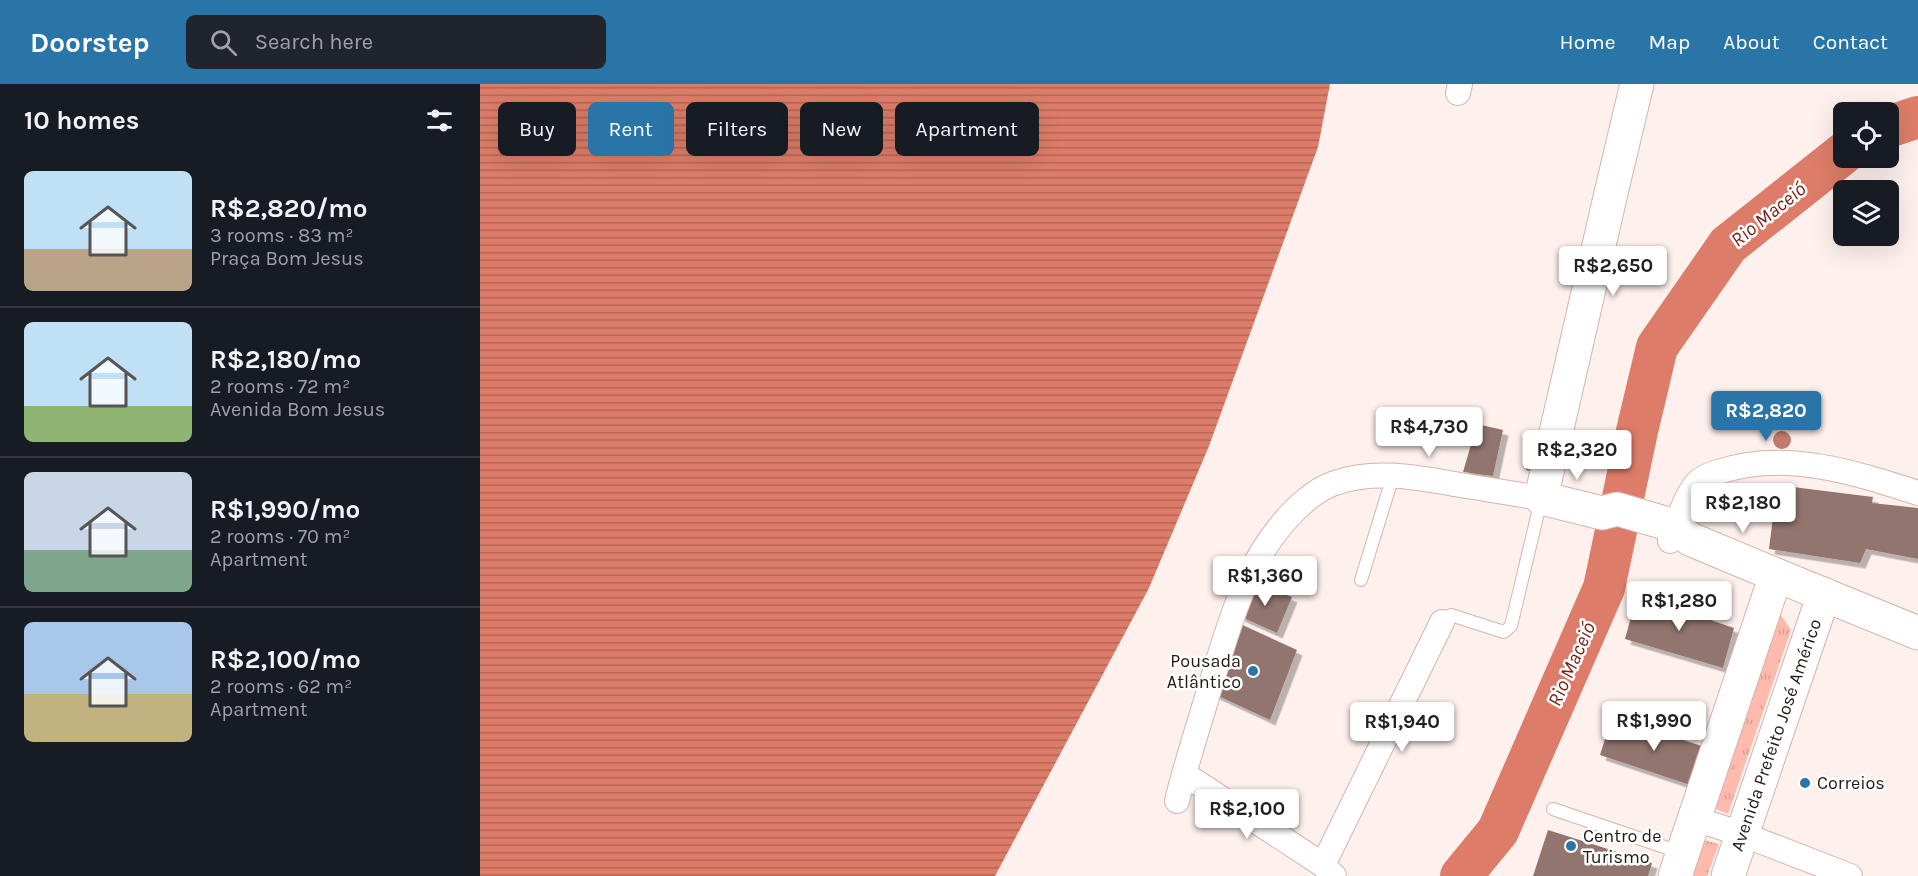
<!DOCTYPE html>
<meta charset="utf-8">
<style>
:root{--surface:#171b24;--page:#20242c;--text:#f1f3f6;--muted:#9ea1a6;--line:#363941;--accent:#2a75a8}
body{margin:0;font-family:Karla,sans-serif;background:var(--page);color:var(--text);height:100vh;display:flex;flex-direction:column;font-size:22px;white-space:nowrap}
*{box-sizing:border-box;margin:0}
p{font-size:20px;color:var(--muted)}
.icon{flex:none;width:33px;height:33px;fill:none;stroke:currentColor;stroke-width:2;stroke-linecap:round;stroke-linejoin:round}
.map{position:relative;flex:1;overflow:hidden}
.panel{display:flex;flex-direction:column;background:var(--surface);width:480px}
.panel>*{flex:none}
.banner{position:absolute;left:18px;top:18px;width:570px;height:54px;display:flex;gap:12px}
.fabs{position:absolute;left:1353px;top:18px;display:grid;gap:12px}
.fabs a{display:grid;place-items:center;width:66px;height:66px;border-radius:9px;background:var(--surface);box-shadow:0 6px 24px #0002;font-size:30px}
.price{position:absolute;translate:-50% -51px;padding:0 14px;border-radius:6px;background:#fff;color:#222;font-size:20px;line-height:39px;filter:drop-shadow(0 2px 3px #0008)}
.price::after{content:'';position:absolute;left:50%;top:36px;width:18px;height:14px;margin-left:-9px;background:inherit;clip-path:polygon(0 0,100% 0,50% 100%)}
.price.selected{background:var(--accent);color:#fff}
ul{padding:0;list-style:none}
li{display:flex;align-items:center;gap:18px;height:150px;padding:0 24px}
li+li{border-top:2px solid var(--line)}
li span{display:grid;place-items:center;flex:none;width:168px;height:120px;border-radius:9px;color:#555}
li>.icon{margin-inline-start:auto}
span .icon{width:72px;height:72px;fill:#fffc;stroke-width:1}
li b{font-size:26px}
h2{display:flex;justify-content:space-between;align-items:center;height:72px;padding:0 24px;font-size:26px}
.pill{padding:0 21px;border-radius:9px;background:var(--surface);box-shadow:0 6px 24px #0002;font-size:21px;line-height:54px}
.pill.selected{background:var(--accent);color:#fff}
header{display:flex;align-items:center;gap:36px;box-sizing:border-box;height:84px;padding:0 30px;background:var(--accent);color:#fff}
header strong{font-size:28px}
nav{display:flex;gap:33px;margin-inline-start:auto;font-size:21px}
.search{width:420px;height:54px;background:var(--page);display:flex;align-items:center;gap:15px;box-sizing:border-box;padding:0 21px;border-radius:9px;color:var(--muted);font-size:22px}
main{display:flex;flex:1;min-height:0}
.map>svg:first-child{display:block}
.grass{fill:url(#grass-tufts)}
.water{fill:url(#water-rules)}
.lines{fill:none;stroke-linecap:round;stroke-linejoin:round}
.river{stroke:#dd7d69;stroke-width:42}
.building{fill:#92756e;filter:url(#shadow)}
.service-casing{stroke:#d4b4ad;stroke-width:14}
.minor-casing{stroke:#d4b4ad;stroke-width:26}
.secondary-casing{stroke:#d4b4ad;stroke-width:35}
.primary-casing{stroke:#d4b4ad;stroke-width:35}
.service{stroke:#fff;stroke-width:12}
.minor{stroke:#fff;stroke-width:24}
.secondary{stroke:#fff;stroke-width:33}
.primary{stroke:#fff;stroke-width:33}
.tree{fill:#c07b6c}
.poi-dot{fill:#2a75a8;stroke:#fff;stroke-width:2}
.labels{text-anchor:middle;stroke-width:5;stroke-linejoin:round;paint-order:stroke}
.poi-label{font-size:18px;fill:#221714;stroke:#fff;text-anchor:start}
.street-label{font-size:18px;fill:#221714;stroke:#fff}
.water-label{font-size:20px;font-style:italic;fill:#741e0f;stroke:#fff}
</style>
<header>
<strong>Doorstep</strong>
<div class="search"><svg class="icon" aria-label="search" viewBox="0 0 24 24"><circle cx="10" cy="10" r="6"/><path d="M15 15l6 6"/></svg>Search here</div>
<nav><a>Home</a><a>Map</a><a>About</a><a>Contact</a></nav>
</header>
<main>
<section class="panel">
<h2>10 homes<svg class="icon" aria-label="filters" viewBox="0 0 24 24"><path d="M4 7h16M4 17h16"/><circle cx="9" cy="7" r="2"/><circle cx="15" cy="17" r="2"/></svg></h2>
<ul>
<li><span style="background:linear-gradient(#bfe0f5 65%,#b9a48a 0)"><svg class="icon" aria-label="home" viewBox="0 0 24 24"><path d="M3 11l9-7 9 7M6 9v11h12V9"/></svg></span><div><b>R$2,820/mo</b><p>3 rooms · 83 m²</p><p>Praça Bom Jesus</p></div></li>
<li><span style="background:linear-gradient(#bfe0f5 70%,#8fb573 0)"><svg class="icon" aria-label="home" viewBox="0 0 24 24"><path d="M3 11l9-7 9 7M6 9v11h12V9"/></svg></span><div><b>R$2,180/mo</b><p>2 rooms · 72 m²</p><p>Avenida Bom Jesus</p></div></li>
<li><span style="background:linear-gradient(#c9d6e8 65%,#7fa58c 0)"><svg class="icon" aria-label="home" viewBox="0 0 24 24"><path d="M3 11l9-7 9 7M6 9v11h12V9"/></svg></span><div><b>R$1,990/mo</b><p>2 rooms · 70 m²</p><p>Apartment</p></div></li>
<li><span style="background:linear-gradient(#a9c7e8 60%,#c2b280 0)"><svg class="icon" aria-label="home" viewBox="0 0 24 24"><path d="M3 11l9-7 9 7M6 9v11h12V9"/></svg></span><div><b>R$2,100/mo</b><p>2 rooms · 62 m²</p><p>Apartment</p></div></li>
</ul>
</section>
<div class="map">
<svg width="1438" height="792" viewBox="0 0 1438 792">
<defs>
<pattern id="grass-tufts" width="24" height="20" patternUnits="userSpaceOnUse" patternTransform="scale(1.5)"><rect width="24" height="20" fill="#febaac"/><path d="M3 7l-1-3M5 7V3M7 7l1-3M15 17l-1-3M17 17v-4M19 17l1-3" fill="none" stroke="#d99f93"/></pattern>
<pattern id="water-rules" width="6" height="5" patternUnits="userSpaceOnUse" patternTransform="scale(1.5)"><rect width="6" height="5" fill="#dd7d69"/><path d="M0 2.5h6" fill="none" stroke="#b36555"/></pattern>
<filter id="shadow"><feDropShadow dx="5.5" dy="5.5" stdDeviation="0" flood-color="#0004"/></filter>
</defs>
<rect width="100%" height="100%" fill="#fef0ed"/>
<!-- grass -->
<path class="grass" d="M1301,531L1311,546L1248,730L1224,720L1288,533Z
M1216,754L1239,760L1227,792H1203Z"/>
<!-- water -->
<path class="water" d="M0,0H850L838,63L729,362L669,504L515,792H0Z"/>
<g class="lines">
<!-- river -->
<path class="river" d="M1408,43L1438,33
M981,792L1018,747L1124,504L1157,347L1177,263L1248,161L1364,69"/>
</g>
<!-- building -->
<path class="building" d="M997,340L1023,346L1013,392L983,388Z
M1050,359L1066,362L1061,389L1046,386Z
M1297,401L1393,413L1392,419L1438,424V475L1386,465L1380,479L1289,465Z
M769,497L812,513L797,549L759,532Z
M1157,511L1254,544L1243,584L1145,555Z
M756,538L817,566L790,636L730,608Z
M1132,633L1228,664L1216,703L1120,671Z
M1068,746L1172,779L1168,792H1053Z"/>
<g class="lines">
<!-- service casing -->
<g class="service-casing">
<path id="service" d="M881,496L913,392
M962,538L971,531L1024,548L1031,542L1061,416
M1073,725L1202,769"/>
</g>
<!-- minor casing -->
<g class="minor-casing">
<path id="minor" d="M978,9L980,0
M1190,457C1197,440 1205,412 1217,399C1223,392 1234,389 1242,387C1306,366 1376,389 1438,409
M704,690L843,781L854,792
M697,717C706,679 719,641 730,603C750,539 765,477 813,428C826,415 840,403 858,398C897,385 941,394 980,401C1007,405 1034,410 1061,414
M1215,735L1262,750L1370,792
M843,781L962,538"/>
</g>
<!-- secondary casing -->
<g class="secondary-casing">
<path id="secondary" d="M1157,0L1131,109L1061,414L1122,429L1137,425L1185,439L1196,443L1210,455L1296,491"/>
</g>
<!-- primary casing -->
<g class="primary-casing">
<path id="primary" d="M1195,792L1296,491L1438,549
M1248,792L1344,510"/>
</g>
<!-- service -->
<use href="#service" class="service"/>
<!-- minor -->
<use href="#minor" class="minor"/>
<!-- secondary -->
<use href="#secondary" class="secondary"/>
<!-- primary -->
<use href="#primary" class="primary"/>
</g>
<!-- trees -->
<circle class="tree" cx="1302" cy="356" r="9"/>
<!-- markers -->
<g class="poi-dot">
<circle cx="773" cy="587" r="6"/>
<circle cx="1325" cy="699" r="6"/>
<circle cx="1091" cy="762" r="6"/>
</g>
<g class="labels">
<!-- poi labels -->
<g class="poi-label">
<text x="761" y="583" text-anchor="end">Pousada<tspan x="761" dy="21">Atlântico</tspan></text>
<text x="1337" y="705">Correios</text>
<text x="1103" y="758">Centro de<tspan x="1103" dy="21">Turismo</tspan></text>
</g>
<!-- street labels -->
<g class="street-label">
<text transform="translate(1296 651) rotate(-71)" y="6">Avenida Prefeito José Américo</text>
</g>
<!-- water labels -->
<g class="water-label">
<text transform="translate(1288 130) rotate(-39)" y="7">Rio Maceió</text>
<text transform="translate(1091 580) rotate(-66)" y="7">Rio Maceió</text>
</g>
</g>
</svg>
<div class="fabs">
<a><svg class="icon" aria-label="locate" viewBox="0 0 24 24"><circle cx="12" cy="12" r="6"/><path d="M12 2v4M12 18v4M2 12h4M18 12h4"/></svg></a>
<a><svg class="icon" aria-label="layers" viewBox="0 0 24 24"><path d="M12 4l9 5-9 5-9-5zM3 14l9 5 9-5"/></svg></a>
</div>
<b class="price" style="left:1133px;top:213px">R$2,650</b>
<b class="price selected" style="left:1286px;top:358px">R$2,820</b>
<b class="price" style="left:949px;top:374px">R$4,730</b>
<b class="price" style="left:1097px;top:397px">R$2,320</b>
<b class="price" style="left:1263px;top:450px">R$2,180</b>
<b class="price" style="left:785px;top:523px">R$1,360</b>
<b class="price" style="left:1199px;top:548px">R$1,280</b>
<b class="price" style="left:1174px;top:668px">R$1,990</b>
<b class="price" style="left:922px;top:669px">R$1,940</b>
<b class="price" style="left:767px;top:756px">R$2,100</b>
<div class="banner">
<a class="pill">Buy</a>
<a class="pill selected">Rent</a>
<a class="pill">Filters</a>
<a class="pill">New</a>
<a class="pill">Apartment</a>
</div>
</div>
</main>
